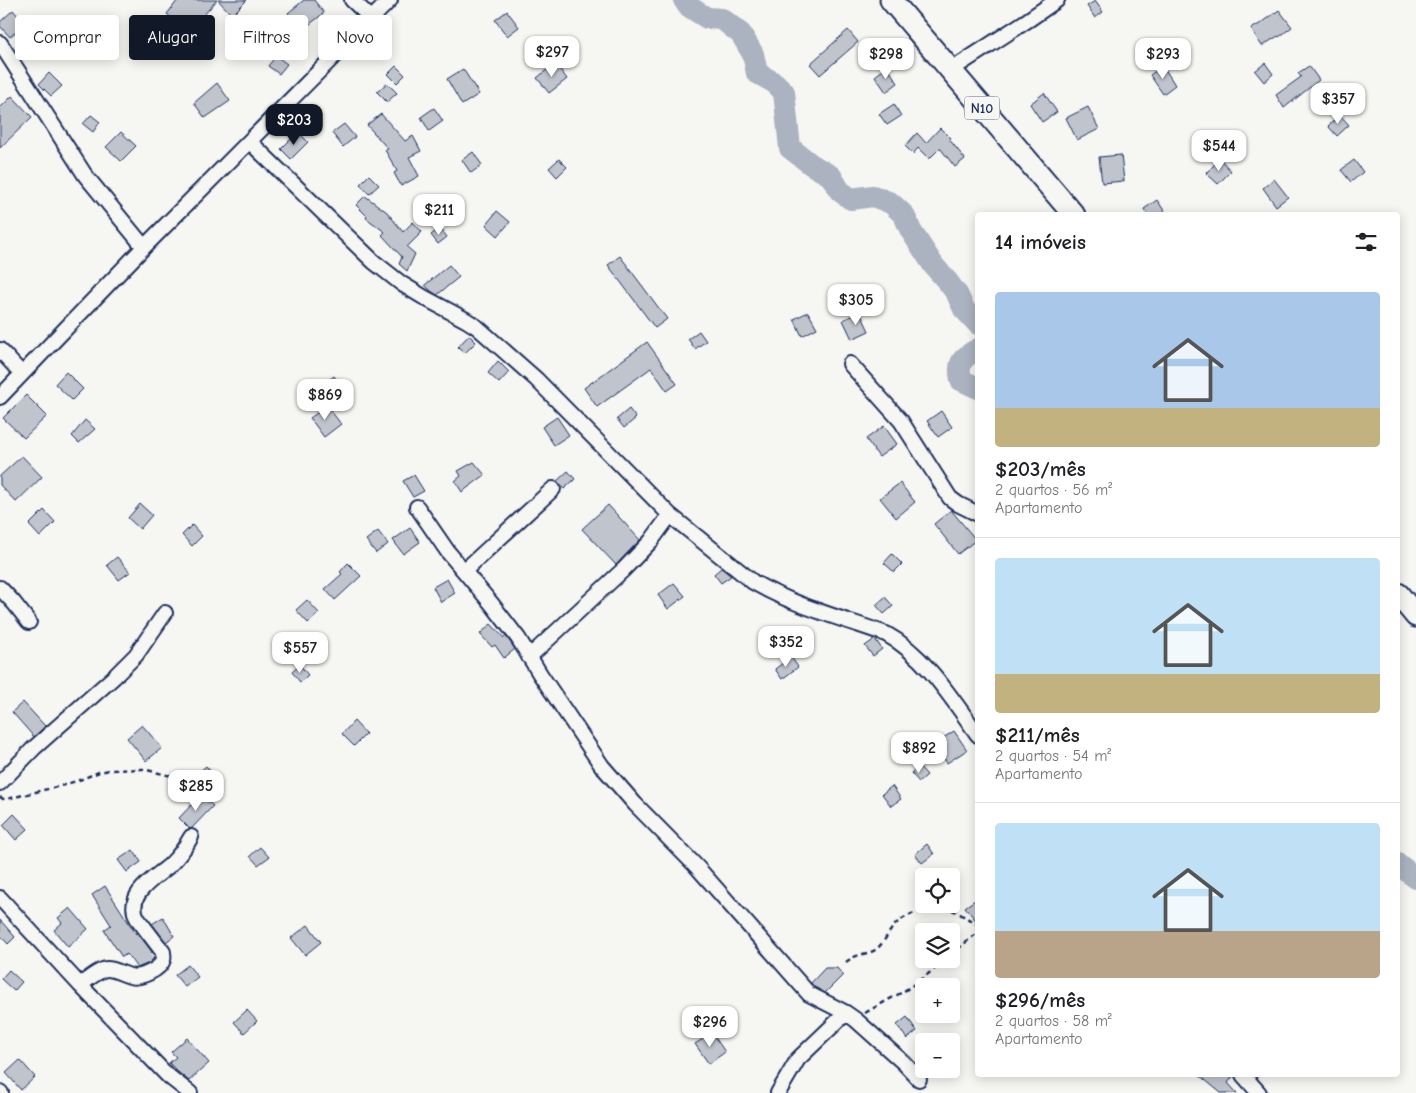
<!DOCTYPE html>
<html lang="pt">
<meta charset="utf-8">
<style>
:root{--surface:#fff;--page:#f6f6f6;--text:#202124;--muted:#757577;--line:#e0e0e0;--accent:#111827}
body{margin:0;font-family:"Comic Neue",sans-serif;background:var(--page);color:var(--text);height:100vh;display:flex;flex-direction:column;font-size:19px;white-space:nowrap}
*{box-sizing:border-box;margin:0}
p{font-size:16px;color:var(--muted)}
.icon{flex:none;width:28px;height:28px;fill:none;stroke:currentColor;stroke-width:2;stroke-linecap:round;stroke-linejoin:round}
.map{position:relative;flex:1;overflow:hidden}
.side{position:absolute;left:975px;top:212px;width:425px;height:865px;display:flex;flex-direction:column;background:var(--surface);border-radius:5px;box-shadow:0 2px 12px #0003}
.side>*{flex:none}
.banner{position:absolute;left:15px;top:15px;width:475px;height:45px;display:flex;gap:10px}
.tools{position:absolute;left:915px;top:868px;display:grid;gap:10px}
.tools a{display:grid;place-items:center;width:45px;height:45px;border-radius:5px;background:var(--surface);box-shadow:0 2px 12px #0003;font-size:25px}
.price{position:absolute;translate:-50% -42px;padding:0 11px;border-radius:10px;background:#fff;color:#222;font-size:16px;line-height:32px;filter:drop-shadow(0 1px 2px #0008)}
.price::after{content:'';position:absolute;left:50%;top:30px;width:15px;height:11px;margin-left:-8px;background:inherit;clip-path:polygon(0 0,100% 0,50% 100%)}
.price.on{background:var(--accent);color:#fff}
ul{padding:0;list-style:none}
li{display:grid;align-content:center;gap:10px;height:265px;padding:0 20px}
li+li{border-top:1px solid var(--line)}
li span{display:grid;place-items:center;height:155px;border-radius:5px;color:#555}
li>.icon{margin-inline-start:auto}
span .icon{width:90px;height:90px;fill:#fffc;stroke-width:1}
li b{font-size:21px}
h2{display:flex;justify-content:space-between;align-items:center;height:60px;padding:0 20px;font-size:21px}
.tag{padding:0 18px;border-radius:5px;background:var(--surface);box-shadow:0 2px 12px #0003;font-size:18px;line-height:45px}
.tag.on{background:var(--accent);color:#fff}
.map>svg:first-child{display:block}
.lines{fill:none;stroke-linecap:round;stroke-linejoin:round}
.river{stroke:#abb2c0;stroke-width:22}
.building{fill:#c0c4cd;stroke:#1b2f5e}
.street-casing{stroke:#1b2f5e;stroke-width:18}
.primary-casing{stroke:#1b2f5e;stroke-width:25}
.path{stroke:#1b2f5e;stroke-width:2.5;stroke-dasharray:5 4;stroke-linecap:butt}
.street{stroke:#f6f6f2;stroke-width:14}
.primary{stroke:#f6f6f2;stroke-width:21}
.labels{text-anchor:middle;stroke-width:4;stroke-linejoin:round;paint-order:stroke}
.shield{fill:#f6f6f2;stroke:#5d6b8a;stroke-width:1}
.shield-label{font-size:14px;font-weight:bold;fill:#1b2f5e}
</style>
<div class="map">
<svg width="1416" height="1093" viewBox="0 0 1416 1093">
<rect width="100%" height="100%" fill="#f6f6f2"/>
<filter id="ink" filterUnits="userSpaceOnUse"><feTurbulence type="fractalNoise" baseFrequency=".02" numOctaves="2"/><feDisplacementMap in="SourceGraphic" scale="10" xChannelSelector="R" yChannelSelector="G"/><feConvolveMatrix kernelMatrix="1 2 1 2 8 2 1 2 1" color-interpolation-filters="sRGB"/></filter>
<g filter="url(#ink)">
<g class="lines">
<!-- river -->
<path class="river" d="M684,0L688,6L707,18L722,19L741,34L753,54L757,73L775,83L784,92L790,148L812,165L831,176L840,191L851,199L873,196L891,203L904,215L911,231L934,266L948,282L957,294L964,309L978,324
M978,349C963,357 957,362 961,380L978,388
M1398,864L1416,878"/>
</g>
<!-- building -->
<path class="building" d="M178,0H217L188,33L167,14Z
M218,0H247L232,15Z
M304,0H314L324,13L301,31L288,13Z
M1095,1L1103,12L1095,18L1087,6Z
M13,10L25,24L10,37L0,26V22Z
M1279,10L1292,27L1279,37L1278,36L1262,46L1251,29L1263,22Z
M507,11L519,27L507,36L495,20Z
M246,18L258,29L244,43L233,31Z
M848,30L858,42L820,75L810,64Z
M276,56L287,64L279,74L268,66Z
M555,63L567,79L549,93L537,78Z
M1265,63L1273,74L1264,82L1255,71Z
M396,66L405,75L397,83L388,74Z
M1163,66L1175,85L1163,94L1150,75Z
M1309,66L1319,80L1284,108L1276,95L1301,77L1298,73Z
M887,67L898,83L886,92L875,76Z
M463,69L479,94L462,105L447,79Z
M49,73L62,86L51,96L39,84Z
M217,83L230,101L205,118L194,103Z
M387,83L397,93L387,102L377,92Z
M1044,93L1057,112L1042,122L1030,104Z
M12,96L32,117L0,148V108Z
M894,104L901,116L887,125L879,114Z
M1088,107L1099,129L1077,140L1066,118Z
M434,108L443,121L429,131L421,117Z
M381,114L405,141L413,136L421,151L409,157L419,176L401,186L394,173L397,171L385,150L388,149L367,125Z
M91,115L100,122L93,132L83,124Z
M1340,115L1349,125L1337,136L1328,126Z
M344,124L355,137L343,147L332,133Z
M940,128L950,138L949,139L965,159L955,167L940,148L929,159L918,148L913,154L905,146L917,133L926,143Z
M121,132L136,146L121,161L106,147Z
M298,132L308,142L291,159L281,149Z
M473,152L482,165L471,173L462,160Z
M1121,155L1124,181L1102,183L1099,157Z
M559,159L567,167L557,177L549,168Z
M1220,159L1231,171L1218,184L1206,173Z
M1354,160L1363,172L1351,182L1341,170Z
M369,175L379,185L369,194L360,184Z
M1274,179L1288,197L1276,206L1263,188Z
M365,196L387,212L403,232L413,222L422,232L407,247L415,254L407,271L399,264L402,257L382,235L385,232L366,218L367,216L356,205Z
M1157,200L1167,215H1148L1144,209Z
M497,211L510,222L498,236L486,225Z
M440,228L447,237L438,244L431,235Z
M620,256L667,319L655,328L608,265Z
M449,265L459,277L437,295L431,291L425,285Z
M808,312L817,328L802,336L794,319Z
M860,312L869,331L852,339L843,320Z
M699,331L706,341L695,349L688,339Z
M469,335L476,342L465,353L458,347Z
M647,342L677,384L667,391L651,368L597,407L584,388Z
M498,361L509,372L499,383L488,373Z
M66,372L83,389L72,400L55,384Z
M334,376L348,396L335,405L321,386Z
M26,395L47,416L24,438L3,418Z
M327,406L341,424L324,437L310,418Z
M629,409L636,418L624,428L617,419Z
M941,411L952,427L938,437L927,421Z
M557,417L569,435L554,445L542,427Z
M85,420L95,429L79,443L72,436Z
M884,426L897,444L879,457L866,439Z
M22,456L42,477L16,502L0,485V476Z
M474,462L485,475L462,492L455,481L461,476L458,471Z
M568,471L575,479L564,489L557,481Z
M414,475L424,491L413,497L403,481Z
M900,483L915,502L896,518L880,498Z
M140,504L152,515L140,529L128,518Z
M608,505L640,540L616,565L582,529Z
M44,510L55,522L40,537L29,525Z
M951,510L976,540L958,554L934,524Z
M192,525L202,536L192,546L182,535Z
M410,528L420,542L403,554L393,540Z
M378,531L388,544L376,553L366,540Z
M892,554L902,564L894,572L884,563Z
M117,557L130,572L119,580L107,565Z
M348,563L361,576L335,600L325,589L342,574L340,572Z
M721,568L731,576L721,583L714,574Z
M447,579L455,593L441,602L433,587Z
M674,583L685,596L668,609L658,595Z
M885,597L893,606L884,614L876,605Z
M307,600L319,613L308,623L296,610Z
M491,624L504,638L506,636L515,649L504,658L495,645L492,647L480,634Z
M875,639L882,649L873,656L865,646Z
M791,657L798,667L782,679L775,669Z
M300,665L308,675L300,682L292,672Z
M23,702L45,726L34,737L12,712Z
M354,721L366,734L354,746L342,734Z
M142,725L162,748L146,761L127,738Z
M954,731L967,750L947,763L934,744Z
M206,766L216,778L207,786L197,774Z
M919,766L927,775L919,782L911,773Z
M892,786L901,799L891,806L882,794Z
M201,795L213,806L192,828L190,829L179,818Z
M14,814L28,829L16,840L3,825Z
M927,844L934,854L922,863L915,854Z
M260,847L269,857L258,865L250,856Z
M133,850L141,862L127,872L118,860Z
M105,886L136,934L138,933L152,952L150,954L154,958L149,963L137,968L127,954L122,957L104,930L111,925L92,895Z
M978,898V923L965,907Z
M70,908L88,929L68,947L54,930L62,923L58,918Z
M163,917L174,936L166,942L152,924Z
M0,920L15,937L8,944L0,935Z
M308,925L321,942L305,955L291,938Z
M188,965L198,977L185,987L175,975Z
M825,968H837L843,975L825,993L814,987L811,983Z
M9,970L22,982L14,991L1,979Z
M247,1010L257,1021L244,1033L234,1022Z
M907,1017L917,1031L907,1039L897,1025Z
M712,1033L725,1052L709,1064L695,1044Z
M187,1038L209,1063L189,1081L178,1072L169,1063L176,1057L171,1052Z
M20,1060L35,1077L21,1090L6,1073Z
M1199,1075H1234L1228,1083L1237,1093H1221Z"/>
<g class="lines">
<!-- street casing -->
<g class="street-casing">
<path id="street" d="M352,0L371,18
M0,43L85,175L144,247
M951,70L1028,20L1057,0
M250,142L374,262L402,284L425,298L466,320L477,327L536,379L670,515L753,582C795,606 841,618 886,634C925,655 952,699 978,735
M0,350L22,374
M850,364L901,421L950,498L958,504L978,514
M0,397L144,247L390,0
M417,507L448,552L491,603L518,638L540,674L602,766L635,804L697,867L809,994L846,1013L856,1020L904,1063L919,1079
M464,571L553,489
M0,588L14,603L29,622
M529,657L623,570L651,541L670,515
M0,783L34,748L114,677L136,655L165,613
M0,898L80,985L167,1075L190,1093
M80,985C86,981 100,969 107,969C115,969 122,974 130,976C139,979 160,970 163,960C164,957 163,954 163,952L137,918C125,894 155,878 170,865C179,856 185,848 191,837
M1243,1075L1259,1093
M0,1092L1,1093
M778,1093L798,1059L846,1013"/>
</g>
<!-- primary casing -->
<g class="primary-casing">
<path id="primary" d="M891,0L1074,215
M1398,594L1416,616"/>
</g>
<!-- path -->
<path class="path" d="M0,797L3,799L11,798L64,785L82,779L99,772L110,770L143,769L167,775L191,777
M951,955L978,932
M846,962C850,959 855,956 860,955C865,953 871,953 875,950C884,944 887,934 894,926C899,920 907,916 914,913C940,898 955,911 978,925
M865,1013C877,1006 888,1000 899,994C916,984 932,971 947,959"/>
<!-- street -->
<use href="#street" class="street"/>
<!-- primary -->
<use href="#primary" class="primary"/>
</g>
</g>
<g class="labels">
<!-- shield labels -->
<rect class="shield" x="964.5" y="96.5" width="35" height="23" rx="4"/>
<g class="shield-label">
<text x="982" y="113">N10</text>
</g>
</g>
</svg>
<div class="tools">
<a><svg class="icon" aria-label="locate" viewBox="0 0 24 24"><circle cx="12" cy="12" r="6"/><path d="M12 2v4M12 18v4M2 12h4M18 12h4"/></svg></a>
<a><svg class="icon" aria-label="layers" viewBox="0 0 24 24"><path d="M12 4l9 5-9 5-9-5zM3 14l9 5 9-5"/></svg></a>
<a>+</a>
<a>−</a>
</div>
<b class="price" style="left:552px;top:78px">$297</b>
<b class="price" style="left:886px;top:80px">$298</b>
<b class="price" style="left:1163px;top:80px">$293</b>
<b class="price" style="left:1338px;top:125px">$357</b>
<b class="price on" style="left:294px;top:146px">$203</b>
<b class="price" style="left:1219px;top:172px">$544</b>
<b class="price" style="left:439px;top:236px">$211</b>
<b class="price" style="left:856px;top:326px">$305</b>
<b class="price" style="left:325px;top:421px">$869</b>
<b class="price" style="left:786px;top:668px">$352</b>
<b class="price" style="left:300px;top:674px">$557</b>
<b class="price" style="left:919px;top:774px">$892</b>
<b class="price" style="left:196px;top:812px">$285</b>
<b class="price" style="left:710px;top:1048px">$296</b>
<div class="banner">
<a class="tag">Comprar</a>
<a class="tag on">Alugar</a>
<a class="tag">Filtros</a>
<a class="tag">Novo</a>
</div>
<section class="side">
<h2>14 imóveis<svg class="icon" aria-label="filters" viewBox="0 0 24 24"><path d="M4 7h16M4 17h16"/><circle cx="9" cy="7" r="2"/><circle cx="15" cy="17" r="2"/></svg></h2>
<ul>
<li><span style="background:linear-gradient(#a9c7e8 75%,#c2b280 0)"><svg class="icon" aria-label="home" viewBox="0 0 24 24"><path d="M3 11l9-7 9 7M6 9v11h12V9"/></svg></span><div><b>$203/mês</b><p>2 quartos · 56 m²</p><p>Apartamento</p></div></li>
<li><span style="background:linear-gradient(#bfe0f5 75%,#c2b280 0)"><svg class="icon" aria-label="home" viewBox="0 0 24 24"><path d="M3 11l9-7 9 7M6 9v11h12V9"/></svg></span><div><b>$211/mês</b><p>2 quartos · 54 m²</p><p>Apartamento</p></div></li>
<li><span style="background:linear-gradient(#bfe0f5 70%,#b9a48a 0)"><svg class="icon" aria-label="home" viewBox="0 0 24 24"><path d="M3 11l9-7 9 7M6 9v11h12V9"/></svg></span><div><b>$296/mês</b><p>2 quartos · 58 m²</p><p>Apartamento</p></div></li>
</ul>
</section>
</div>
